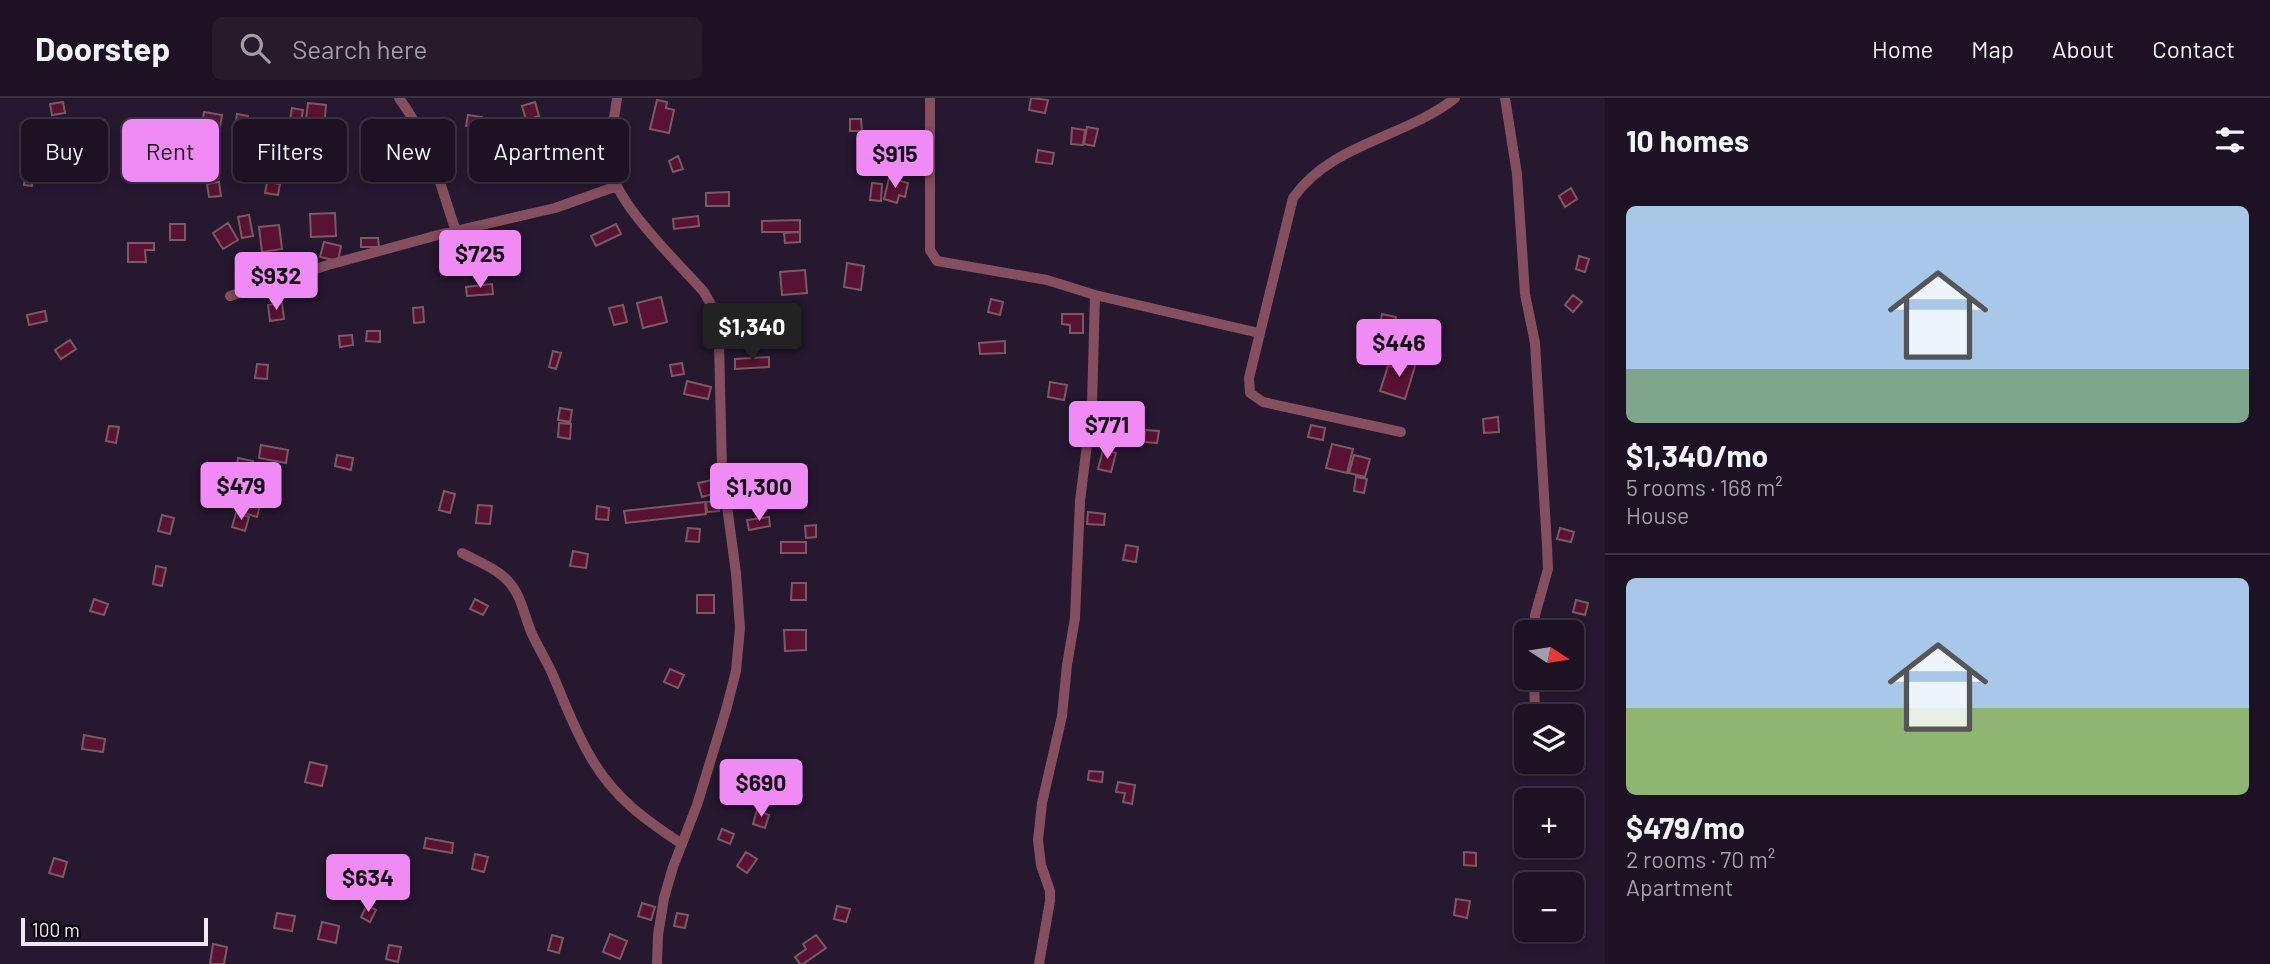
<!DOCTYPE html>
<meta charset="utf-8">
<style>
:root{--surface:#1c1223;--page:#251b2b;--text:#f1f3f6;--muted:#a09ea6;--line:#3a3241;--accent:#f08bf5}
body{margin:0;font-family:Barlow,sans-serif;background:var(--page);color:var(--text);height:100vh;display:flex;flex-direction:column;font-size:26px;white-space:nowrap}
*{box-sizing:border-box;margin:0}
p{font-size:23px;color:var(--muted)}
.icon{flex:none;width:38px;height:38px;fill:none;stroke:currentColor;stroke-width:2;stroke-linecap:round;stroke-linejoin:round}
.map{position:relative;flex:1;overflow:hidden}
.drawer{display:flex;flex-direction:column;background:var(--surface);width:665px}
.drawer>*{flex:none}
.top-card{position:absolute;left:21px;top:21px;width:665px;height:63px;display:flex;gap:14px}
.needle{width:46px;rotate:102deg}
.buttons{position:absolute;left:1514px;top:522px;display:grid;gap:14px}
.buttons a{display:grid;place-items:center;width:70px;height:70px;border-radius:10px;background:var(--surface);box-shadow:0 4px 10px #0003,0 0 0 2px var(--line);font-size:35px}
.scale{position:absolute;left:21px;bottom:18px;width:187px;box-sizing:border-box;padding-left:7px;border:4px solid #f1e8f7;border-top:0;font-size:19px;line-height:24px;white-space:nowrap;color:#f1e8f7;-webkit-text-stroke:5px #0c0710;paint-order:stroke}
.price{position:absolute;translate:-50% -60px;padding:0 16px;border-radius:7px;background:var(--accent);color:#111;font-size:23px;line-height:46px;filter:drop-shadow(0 2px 4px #0008)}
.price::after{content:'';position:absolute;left:50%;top:42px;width:21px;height:16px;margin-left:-10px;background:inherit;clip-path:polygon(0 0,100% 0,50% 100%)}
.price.on{background:#222;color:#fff}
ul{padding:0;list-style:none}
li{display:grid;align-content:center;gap:14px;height:371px;padding:0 21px}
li+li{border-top:2px solid var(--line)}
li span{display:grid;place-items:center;height:217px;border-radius:10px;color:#555}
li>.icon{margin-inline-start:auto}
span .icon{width:126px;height:126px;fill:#fffc;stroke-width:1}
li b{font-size:30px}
h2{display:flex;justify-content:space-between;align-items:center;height:84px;padding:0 21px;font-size:30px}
.pill{padding:0 24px;border-radius:10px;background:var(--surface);box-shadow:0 4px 10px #0003,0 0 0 2px var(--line);font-size:24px;line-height:63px}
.pill.on{background:var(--accent);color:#111}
header{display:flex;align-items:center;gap:42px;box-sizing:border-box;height:98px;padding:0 35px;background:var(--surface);border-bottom:2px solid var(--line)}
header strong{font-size:33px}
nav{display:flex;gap:38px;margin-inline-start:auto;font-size:24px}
.search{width:490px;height:63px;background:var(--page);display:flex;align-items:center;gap:18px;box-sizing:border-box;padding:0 24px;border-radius:10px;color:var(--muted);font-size:26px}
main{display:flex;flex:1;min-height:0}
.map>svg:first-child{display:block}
.building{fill:#5a1232;stroke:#7b5964;stroke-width:2}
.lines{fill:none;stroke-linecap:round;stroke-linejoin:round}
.minor{stroke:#854f5f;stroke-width:10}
</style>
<header>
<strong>Doorstep</strong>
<div class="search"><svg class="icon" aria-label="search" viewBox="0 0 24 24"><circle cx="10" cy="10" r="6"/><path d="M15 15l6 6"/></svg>Search here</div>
<nav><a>Home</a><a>Map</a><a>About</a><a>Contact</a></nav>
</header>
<main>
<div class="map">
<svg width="1605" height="866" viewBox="0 0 1605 866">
<rect width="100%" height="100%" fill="#26182f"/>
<!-- building -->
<path class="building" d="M1031,0L1048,2L1045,15L1029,12Z
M657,2L667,4L666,10L674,12L669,35L650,31Z
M63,4L65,15L52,17L50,6Z
M535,4L539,18L526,22L522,8Z
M308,5L326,7L324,31L305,29Z
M292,10L303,12L300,30L289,28Z
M204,14L222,17L220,29L202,27Z
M237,16L248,18L246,32L235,30Z
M468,17L482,19L480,30L466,28Z
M850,21H861L862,33H850Z
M1087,29L1098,31L1094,48L1084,46Z
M539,30L541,45L526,46L525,31Z
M1072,30L1085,32L1083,47L1071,46Z
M878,36L890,38L888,49L876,47Z
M200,41L215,42L213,56L198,54Z
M913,45L925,46L924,63H912Z
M1038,52L1054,55L1052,66L1036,64Z
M678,58L683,71L673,74L669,63Z
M286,60L304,61L301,85L284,83Z
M35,61V70H20V62Z
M180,63V73L162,74L161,64Z
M26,72L35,74L32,88L24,87Z
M889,80L908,85L905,99L899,97L897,105L884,101Z
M219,84L221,98L209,99L207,86Z
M267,84L280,86L278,97L265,95Z
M872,85L882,86L881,103L870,102Z
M1571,90L1577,101L1565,109L1559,98Z
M729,94V108H706V95Z
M335,115L336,138L311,139L310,116Z
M249,117L253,138L242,140L238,119Z
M698,118L699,128L674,131L673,121Z
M800,122V134H762V123Z
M228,125L238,142L223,151L213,135Z
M170,126H185V142H170Z
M616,126L621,136L596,148L591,138Z
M279,127L282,151L262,154L259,129Z
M800,134V144L785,145L784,135Z
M361,140H378L379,149H361Z
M324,144L341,148L338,163L320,159Z
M128,145H154V152H145L146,164H128Z
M1579,158L1589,161L1585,174L1576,171Z
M847,165L864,168L861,192L844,189Z
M805,172L807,195L782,197L780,174Z
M492,186L493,196L467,198L466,189Z
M1573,197L1582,204L1573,214L1565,207Z
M661,199L667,224L643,230L637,205Z
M991,201L1003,204L1000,217L988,214Z
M282,205L284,221L270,223L268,207Z
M623,207L627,224L614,227L609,210Z
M423,209L424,224L414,225L413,210Z
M45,213L47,223L29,227L27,217Z
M1062,216H1083V235H1070V227L1062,226Z
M1382,216L1396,219L1394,232L1380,228Z
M781,225H797L798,243L781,244Z
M367,233H380V244L366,243Z
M352,237L353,247L340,249L339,238Z
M70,242L76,251L61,261L55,252Z
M1005,243V255L980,256L979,245Z
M553,253L561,255L556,271L549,269Z
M769,259V269L735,271V261Z
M1400,260L1416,265L1405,301L1380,293L1388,268L1397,270Z
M682,265L684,276L672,278L670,267Z
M257,266L268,267L267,281L255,280Z
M687,283L711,289L708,301L684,296Z
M1050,284L1067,287L1064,302L1048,299Z
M560,310L572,312L570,324L558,322Z
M1498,319L1499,334L1484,335L1483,321Z
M559,325L571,326L570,341L558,339Z
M1311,327L1325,330L1323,342L1308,339Z
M109,328L119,329L116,345L106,343Z
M1145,332L1159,333L1157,345L1144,344Z
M1332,346L1353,351L1347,375L1326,370Z
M261,347L288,352L286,365L259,360Z
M1103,352L1116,355L1111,374L1098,371Z
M337,357L353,360L351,372L335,368Z
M1354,357L1370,361L1365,379L1349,375Z
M238,360L253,363L251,371L237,368Z
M775,376L794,377L792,400L774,399Z
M1356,379L1367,381L1364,395L1354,393Z
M713,382L716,395L702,399L698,385Z
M444,393L455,396L450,415L439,412Z
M248,396L262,400L257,419L242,414Z
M718,403L719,413L707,414L706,404Z
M705,404L706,416L626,425L624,413Z
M478,407L492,408L490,426L476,425Z
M597,408L609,410L608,422L596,421Z
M1088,414L1105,416L1104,427L1087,426Z
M236,415L249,419L245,433L232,429Z
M162,417L174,420L170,436L158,433Z
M769,419L770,428L749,432L747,422Z
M816,427V439L806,440L805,428Z
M688,430L700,431L699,444L686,443Z
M1560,430L1574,434L1571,444L1557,441Z
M781,444H806V455H781Z
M1126,447L1138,449L1136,464L1123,462Z
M573,453L588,456L586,470L570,468Z
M156,468L166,470L162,488L153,486Z
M792,485H806V502H791Z
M697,497H714V515H697Z
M94,501L108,506L104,517L90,513Z
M475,501L488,508L483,517L470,511Z
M1576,502L1588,505L1585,517L1573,514Z
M784,532H806V552L785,553Z
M670,571L684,577L678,590L664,584Z
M84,637L105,641L103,654L82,651Z
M310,664L327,668L322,688L305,684Z
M1089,673L1103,674L1102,684L1088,682Z
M1118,684L1135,687L1132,706L1123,704L1125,695L1116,694Z
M757,712L769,717L765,730L753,726Z
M722,731L734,736L730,746L718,741Z
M426,740L453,745L452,755L424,750Z
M746,754L757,761L747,775L737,768Z
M1464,754L1476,755V768L1464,767Z
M475,756L488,759L484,774L472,771Z
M54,760L67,764L63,779L49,775Z
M1456,801L1470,803L1467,820L1454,817Z
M642,805L655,809L651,822L638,818Z
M367,807L376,812L370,824L361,819Z
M837,808L850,811L846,824L834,821Z
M277,815L295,818L292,833L274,830Z
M677,815L688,817L685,830L674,828Z
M322,824L339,828L336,845L318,841Z
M610,836L627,843L620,861L603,854Z
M552,837L563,840L559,855L548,852Z
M816,837L826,850L803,866H800L795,859L806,851L803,846Z
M213,846L227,849L224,866H210Z
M389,847L401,849L398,864L386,861Z"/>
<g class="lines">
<!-- minor -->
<path class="minor" d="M399,0C432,45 438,82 456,133
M617,0C614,24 607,51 612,75C620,109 679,166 704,194L714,212L719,245L722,371L736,475L740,530L736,573L726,612L697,707L673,769L664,800L658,837L657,866
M930,0V152L937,163L1047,182L1095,197L1259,235
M1505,0L1517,76L1525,196L1535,245L1547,448L1548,471L1535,517L1534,534
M230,198L328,167L438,137L555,110L617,88
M1401,334L1263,304L1250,295L1249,280L1293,100C1331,45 1405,40 1455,0
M462,455C477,463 496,470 508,483C522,498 524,518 532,536C538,549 546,562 552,575C564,603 574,631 590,658C613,699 644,721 682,746
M1534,579L1535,618
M1039,866L1050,803V793L1041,767L1038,742L1042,705L1062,618L1067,567L1075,520L1080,403L1092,306L1095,197"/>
</g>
</svg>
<div class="buttons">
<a><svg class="needle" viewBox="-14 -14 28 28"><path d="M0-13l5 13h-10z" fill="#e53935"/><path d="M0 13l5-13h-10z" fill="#a09ea6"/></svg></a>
<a><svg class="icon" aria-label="layers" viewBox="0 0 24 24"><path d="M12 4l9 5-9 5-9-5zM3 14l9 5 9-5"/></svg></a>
<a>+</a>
<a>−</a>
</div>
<div class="scale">100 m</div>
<b class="price" style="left:895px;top:92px">$915</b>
<b class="price" style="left:480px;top:192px">$725</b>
<b class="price" style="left:276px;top:214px">$932</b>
<b class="price on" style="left:752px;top:265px">$1,340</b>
<b class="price" style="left:1399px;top:281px">$446</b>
<b class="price" style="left:1107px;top:363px">$771</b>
<b class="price" style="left:241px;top:424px">$479</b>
<b class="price" style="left:759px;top:425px">$1,300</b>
<b class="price" style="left:761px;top:721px">$690</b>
<b class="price" style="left:368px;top:816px">$634</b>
<div class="top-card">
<a class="pill">Buy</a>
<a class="pill on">Rent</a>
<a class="pill">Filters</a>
<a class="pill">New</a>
<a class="pill">Apartment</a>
</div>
</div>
<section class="drawer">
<h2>10 homes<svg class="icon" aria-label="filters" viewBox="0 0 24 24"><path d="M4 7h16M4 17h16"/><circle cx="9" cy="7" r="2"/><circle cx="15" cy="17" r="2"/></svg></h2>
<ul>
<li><span style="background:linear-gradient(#a9c7e8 75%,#7fa58c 0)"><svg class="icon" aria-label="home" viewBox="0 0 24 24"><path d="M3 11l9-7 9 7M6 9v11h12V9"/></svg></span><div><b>$1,340/mo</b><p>5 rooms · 168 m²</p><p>House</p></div></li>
<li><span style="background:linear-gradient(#a9c7e8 60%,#8fb573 0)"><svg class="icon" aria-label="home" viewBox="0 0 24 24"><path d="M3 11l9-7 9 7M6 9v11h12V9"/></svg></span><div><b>$479/mo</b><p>2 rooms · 70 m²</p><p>Apartment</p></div></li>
</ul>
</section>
</main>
